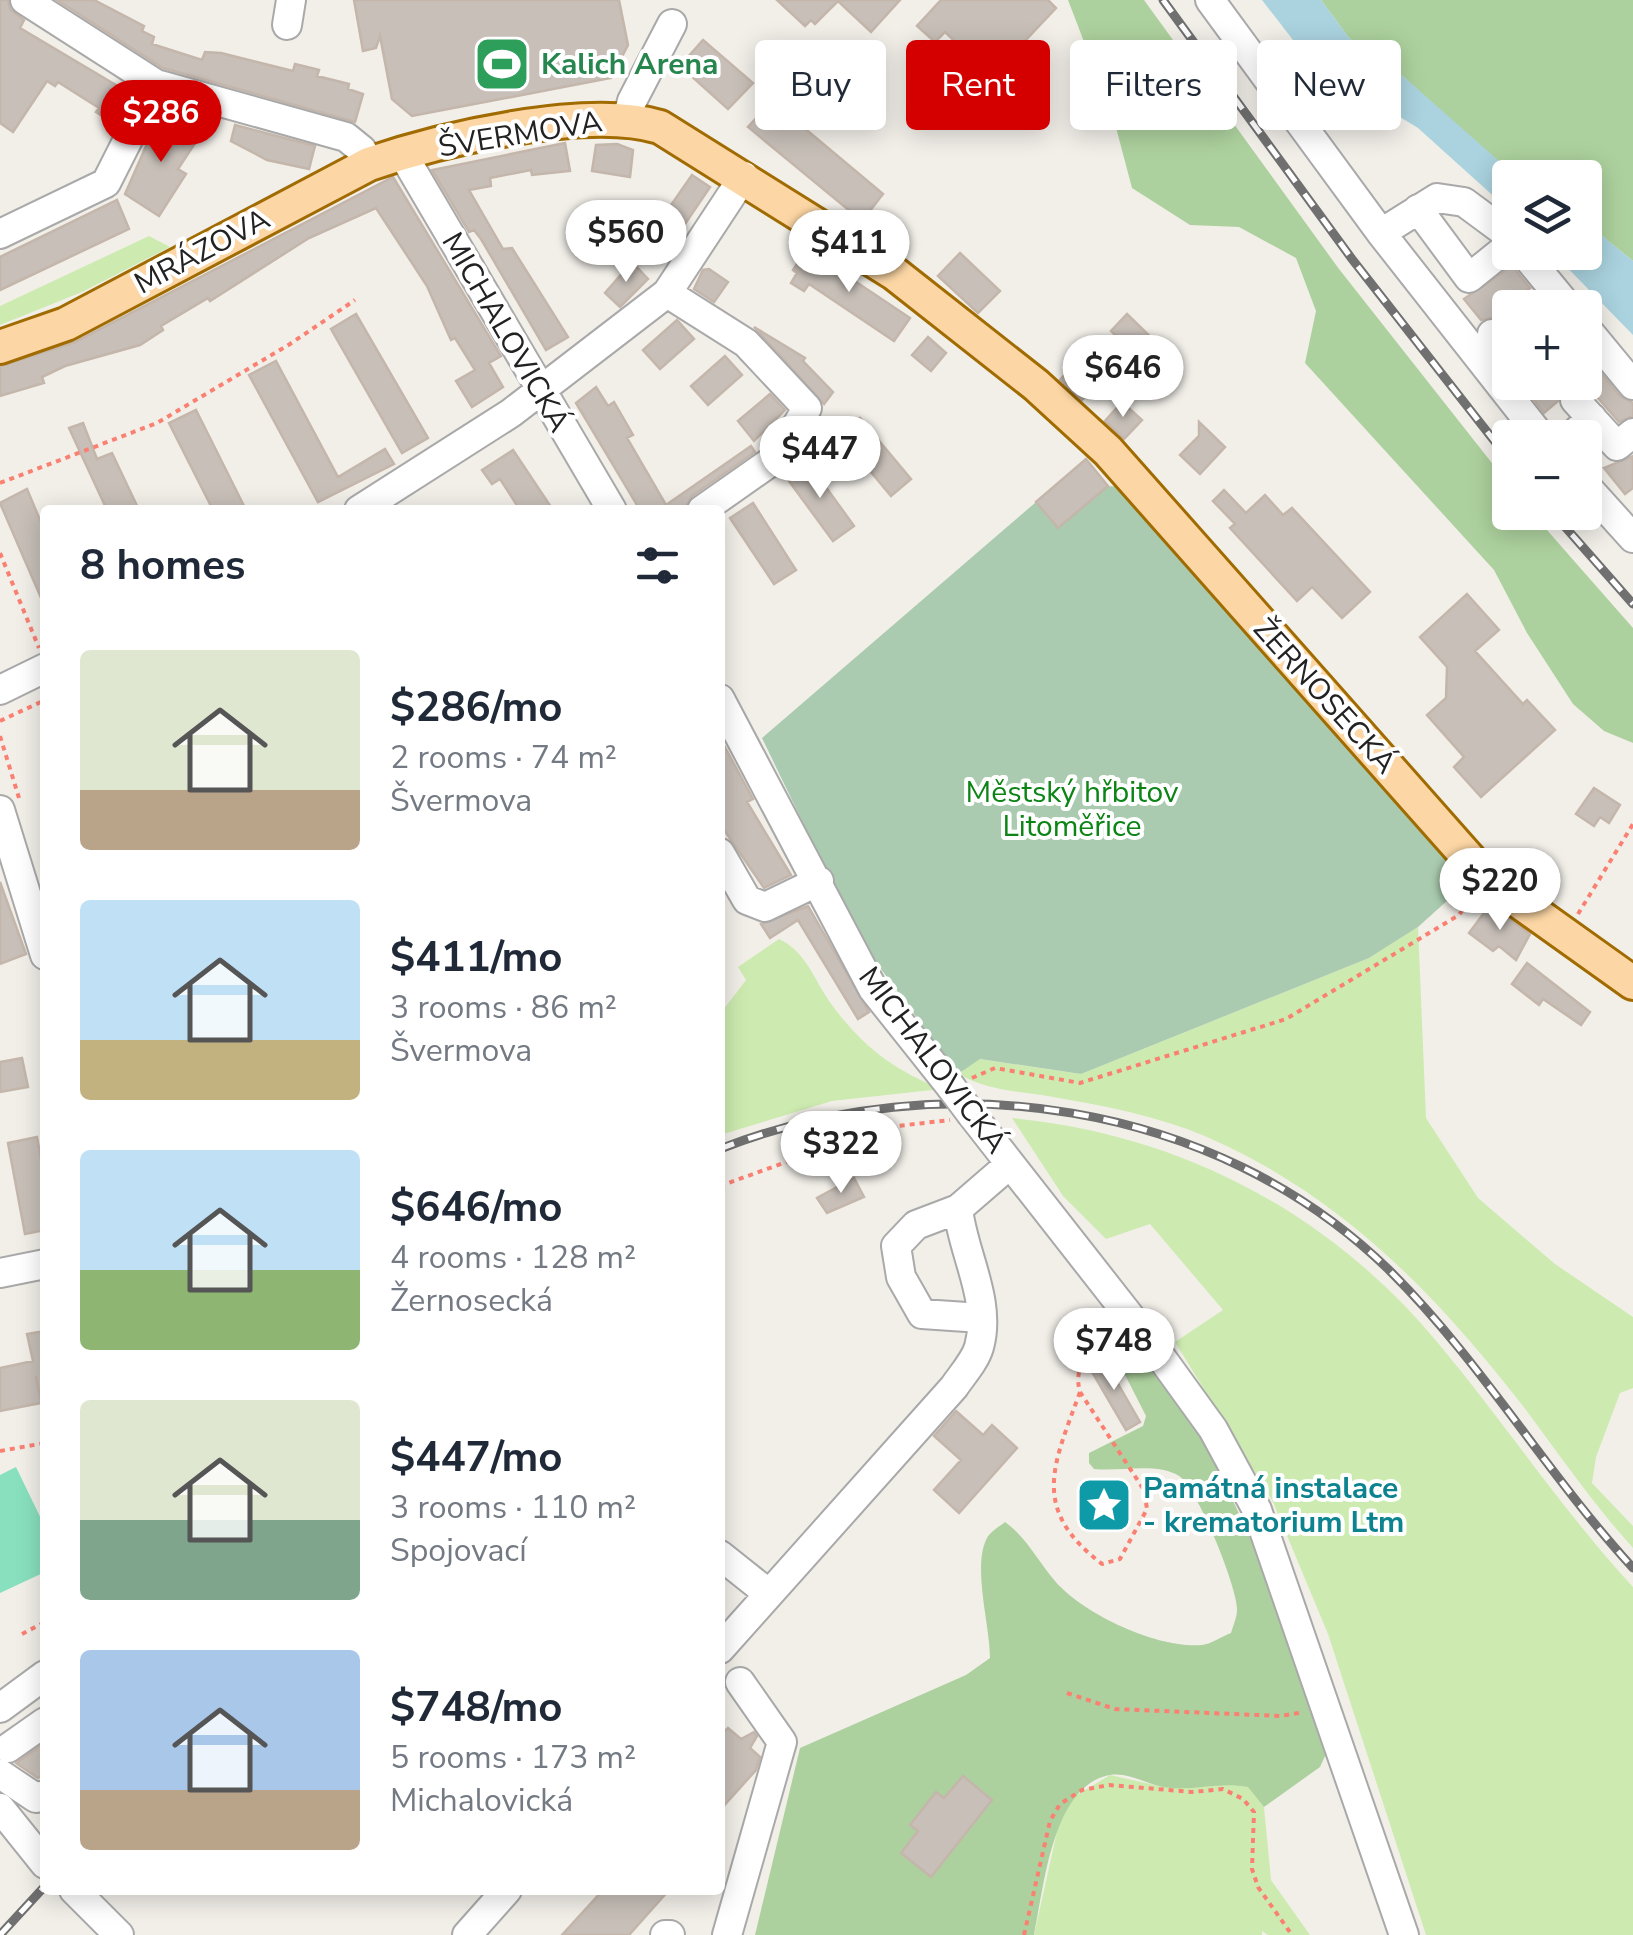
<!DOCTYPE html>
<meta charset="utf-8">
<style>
:root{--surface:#fff;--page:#f2f2f3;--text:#1f2937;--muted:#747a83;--accent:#d40000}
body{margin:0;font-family:"Nunito Sans",sans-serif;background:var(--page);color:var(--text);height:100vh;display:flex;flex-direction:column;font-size:38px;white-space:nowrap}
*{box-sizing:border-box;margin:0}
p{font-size:32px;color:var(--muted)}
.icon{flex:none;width:55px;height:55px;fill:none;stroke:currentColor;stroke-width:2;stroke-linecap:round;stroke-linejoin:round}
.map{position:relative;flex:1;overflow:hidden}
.drawer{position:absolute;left:40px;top:505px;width:685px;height:1390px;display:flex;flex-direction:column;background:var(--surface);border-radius:10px;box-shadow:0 5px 25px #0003}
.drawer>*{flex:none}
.top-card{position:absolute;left:755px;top:40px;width:728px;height:90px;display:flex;gap:20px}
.controls{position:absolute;left:1492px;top:160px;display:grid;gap:20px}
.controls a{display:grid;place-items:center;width:110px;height:110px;border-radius:10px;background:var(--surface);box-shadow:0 5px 25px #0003;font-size:50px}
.price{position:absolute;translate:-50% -85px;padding:0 22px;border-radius:35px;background:#fff;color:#222;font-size:32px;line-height:65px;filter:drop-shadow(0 2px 5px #0008)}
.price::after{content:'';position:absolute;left:50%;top:60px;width:30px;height:22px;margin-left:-15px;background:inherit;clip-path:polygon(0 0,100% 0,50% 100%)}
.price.on{background:var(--accent);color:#fff}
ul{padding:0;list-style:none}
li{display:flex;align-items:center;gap:30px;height:250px;padding:0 40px}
li span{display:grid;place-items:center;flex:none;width:280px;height:200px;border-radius:10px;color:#555}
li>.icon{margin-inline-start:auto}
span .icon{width:120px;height:120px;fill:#fffc;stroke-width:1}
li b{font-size:42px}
h2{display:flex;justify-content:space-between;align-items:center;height:120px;padding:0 40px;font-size:42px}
.chip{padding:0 35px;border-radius:10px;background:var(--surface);box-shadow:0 5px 25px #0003;font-size:35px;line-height:90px}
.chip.on{background:var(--accent);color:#fff}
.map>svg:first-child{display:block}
.grass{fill:#cdebb0}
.forest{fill:#add19e}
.cemetery{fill:#aacbaf}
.pitch{fill:#88e0be}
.water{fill:#aad3df}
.building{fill:#c7bfb8;stroke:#c4b6ab;stroke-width:2.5}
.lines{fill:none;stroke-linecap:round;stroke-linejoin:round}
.minor-casing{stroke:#a9a9a9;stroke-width:32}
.major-casing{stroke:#a06b00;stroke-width:38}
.path{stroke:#fa8072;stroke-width:4;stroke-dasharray:5 5;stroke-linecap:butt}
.minor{stroke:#fff;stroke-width:28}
.major{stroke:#fcd6a4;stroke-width:32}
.rail-casing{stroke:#707070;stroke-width:9}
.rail{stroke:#fff;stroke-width:5;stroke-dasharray:15;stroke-linecap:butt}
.minor-bridge-casing{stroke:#a9a9a9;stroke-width:32;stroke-linecap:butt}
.minor-bridge{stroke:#fff;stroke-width:28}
.labels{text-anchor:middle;stroke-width:8;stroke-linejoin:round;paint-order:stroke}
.leisure-label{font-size:30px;font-weight:bold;fill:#27864d;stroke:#fff;text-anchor:start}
.street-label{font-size:30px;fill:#222;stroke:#fff}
.park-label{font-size:30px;fill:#0c8416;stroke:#fff}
.culture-label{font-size:30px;font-weight:bold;fill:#0d838f;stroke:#fff;text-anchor:start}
</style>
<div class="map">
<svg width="1633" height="1935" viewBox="0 0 1633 1935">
<rect width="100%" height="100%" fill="#f2efe9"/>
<!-- grass -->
<path class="grass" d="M149,236L170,247L82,292L0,325V306Z
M1418,927L1426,1118L1478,1198L1555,1264L1633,1317V1388L1620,1393L1596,1457L1592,1483L1633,1526V1548C1594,1505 1561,1457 1526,1410C1437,1295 1342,1196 1207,1137C1158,1116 1105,1106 1053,1097C1018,1091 989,1091 958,1074L979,1059L1081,1074L1369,958Z
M779,939C808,953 814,981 832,1005C862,1046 894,1070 941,1089L832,1101L720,1135V1014L746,980L738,967Z
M1012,1118C1181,1134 1330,1213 1438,1343C1505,1423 1562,1510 1633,1587V1935H1426L1328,1634L1273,1502L1175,1342L1223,1310L1150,1224L1106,1239L1063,1196Z
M1110,1775L1164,1787L1223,1782L1249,1787L1264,1807L1271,1880L1310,1935H1268L1262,1931V1935H1034L1058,1827L1072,1798Z"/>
<!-- forest -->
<path class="forest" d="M1068,0H1144L1339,269L1510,486V512L1532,513L1633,628V743L1604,731L1573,704L1527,633L1494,570L1305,363L1316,311L1296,258L1239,227L1190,225L1132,188L1114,120Z
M1321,0H1633V261L1585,222V178L1517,177L1505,171L1405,78L1349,38Z
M1128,1344L1140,1349L1200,1430L1255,1548L1331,1743L1320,1767L1264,1807L1248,1787C1219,1781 1192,1792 1163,1787C1146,1784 1129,1772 1110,1775C1052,1785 1044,1888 1034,1935H755L800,1748L966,1675L990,1658C990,1625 972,1566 987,1538C990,1532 1000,1526 1005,1522C1027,1538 1037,1560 1055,1581C1083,1614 1158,1649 1202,1645C1211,1644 1223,1636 1231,1633C1233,1626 1237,1617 1237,1610C1238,1589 1197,1487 1179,1476C1157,1462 1119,1472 1094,1469L1089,1463V1453L1143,1426L1146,1416L1121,1367V1349Z"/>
<!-- cemetery -->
<path class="cemetery" d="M1086,459L1108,486L1121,487L1468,882L1418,927L1369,958L1081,1074L980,1059L958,1074L859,939L762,738Z"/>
<!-- pitch -->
<path class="pitch" d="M16,1467L45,1527V1572L0,1593V1475Z"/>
<!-- water -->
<path class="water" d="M1262,0H1321L1349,38L1405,78L1517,177L1510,178V211L1418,128L1310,62Z
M1585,222L1633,261V335L1553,253L1585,252Z"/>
<!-- building -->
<path class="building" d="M0,0H8L10,9L24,20L20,28L131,94L116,125L96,112L99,108L58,82L55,86L47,81L13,132L0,123Z
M57,0H94L144,26L142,31L154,37L152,44L202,60L205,52L221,53L293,71L295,64L319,70L317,76L349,84L348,89L363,94L355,122L163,68Z
M354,0H619L628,45L611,78L412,116L392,99L380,36L376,48L363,51Z
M777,0H900L871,32L838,1L815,24L811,20L805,26Z
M941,0H1048L1056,8L1005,62L993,52L980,65L945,32L935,42L917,26Z
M703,40L753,83L728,109L680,66Z
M772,101L883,194L862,221L748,127Z
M161,112L199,137L178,169L186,174L159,216L125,194Z
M235,125L315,146L309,169L267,160L231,141Z
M565,143L570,171L532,175L531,170L490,178L491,186L469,190L503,249L512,248L568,337L546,350L481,239L474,230L469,232L432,170Z
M617,144L633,150L630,177L592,171L596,145Z
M692,175L710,187L666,252L629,227L643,206L662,218Z
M393,177L501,356L489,363L503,387L472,407L456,381L475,370L455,338L451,340L427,286L376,208L309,238L210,301L208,298L161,326L163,330L140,345L65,366L42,377L44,383L0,396V366L75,342Z
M117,200L129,229L0,290V257Z
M807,249L910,318L894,341L809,284L804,291L791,283L797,273L793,270Z
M960,253L1000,291L978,313L938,276Z
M632,262L648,279L620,307L605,293Z
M1512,266L1530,288L1510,305V328L1497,317L1481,320L1464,299Z
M709,269L728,282L714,302L694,289L703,270Z
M356,314L428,438L402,453L331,329Z
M1127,314L1162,348L1146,365L1111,331Z
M677,320L694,339L660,369L643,350Z
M754,327L805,358L803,361L833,392L824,404Z
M928,337L946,353L931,371L912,355Z
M1585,354L1620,396L1633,403V416L1619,422L1585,383Z
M725,356L742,375L708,405L691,386Z
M276,361L338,477L385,449L394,464L318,502L249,375Z
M1073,365L1095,385L1082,400L1060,380Z
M1542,382H1581L1564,387L1558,401L1544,413L1529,393Z
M596,387L608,406L614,402L633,435L627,438L666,505L751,446L755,452L692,496L685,510H640L576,403Z
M770,394L785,410L754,441L738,421Z
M1122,402L1142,420L1124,439L1105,421Z
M196,410L246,510H213L169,423Z
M860,418L911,479L891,496L840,435Z
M1199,422L1225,447L1200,474L1180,455L1199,436Z
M83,423L97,459L112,453L139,510H107L69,428Z
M513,450L553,510H520L500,479L492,484L482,470Z
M1633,456V488L1625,494L1604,468Z
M1086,459L1108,486L1058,528L1036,502Z
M807,461L854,526L833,541L786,477Z
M27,489L45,532V607L0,503Z
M1224,490L1246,513L1265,495L1283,515L1292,508L1370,592L1342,618L1312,587L1297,601L1230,528L1235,524L1213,501Z
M753,503L796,570L774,584L730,518Z
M1467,594L1499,630L1475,651L1523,704L1527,700L1555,730L1481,797L1454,767L1464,757L1427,715L1446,698L1447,667L1420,637Z
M720,738L753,799L747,802L791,875L764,888L720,824Z
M1594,788L1620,805L1609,823L1600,817L1594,826L1576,814Z
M0,882L26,954L0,964Z
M1490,905L1530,934L1516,960L1499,946L1493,951L1469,933Z
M808,906L869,1012L858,1019L798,920L770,938L761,924Z
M1527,963L1590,1012L1581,1025L1543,999L1539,1005L1512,984Z
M22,1058L28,1087L0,1092V1062Z
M37,1137L45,1181V1230L25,1234L8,1143Z
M854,1178L864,1197L827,1213L817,1198Z
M45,1331V1389H38L36,1376L41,1403L0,1411V1368L33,1361L27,1334Z
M1102,1356L1140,1422L1126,1430L1088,1365Z
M956,1411L983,1435L992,1425L1017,1448L959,1513L934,1490L961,1460L934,1436Z
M728,1728L741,1739L754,1732L757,1736L750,1748L760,1757L756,1770L720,1810V1736Z
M45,1743V1774L38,1778L16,1763Z
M963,1776L992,1800L931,1877L901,1853L918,1831L910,1825L936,1792L944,1798Z
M603,1890H669L629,1935H562Z"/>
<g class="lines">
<!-- minor casing -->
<g class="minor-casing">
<path id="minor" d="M25,0L156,84L346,137L362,150L369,164
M1210,0L1381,233L1542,438
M287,25L291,0
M627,119L632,101L672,24
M402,153L612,510
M1418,209L1469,278L1510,245
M1381,233L1437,198L1464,202L1510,236
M0,234L106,183L156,84
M1523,252L1569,308
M667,293L746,343L807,408L779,456L702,510
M1585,327L1633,385
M1492,334L1510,355
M1575,400L1617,446L1633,433
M1569,438L1592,418
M1585,485L1633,538
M359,510L511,413L667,293L744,176
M0,690L45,668
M720,699L873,989L951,1087
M0,810L45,955
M720,853L747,900L765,907L819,881
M972,1115L1153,1346L1213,1429L1257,1510L1404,1935
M958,1209L916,1225L896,1246L901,1277L922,1314L981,1318
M0,1273L45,1264
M720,1555L769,1594
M720,1649L954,1387C962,1375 975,1361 979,1347C992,1301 963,1254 958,1209L1010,1164
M0,1708L45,1675
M8,1748L45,1722
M0,1774L36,1798L45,1795
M0,1808L45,1864
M74,1890L119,1935
M467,1935L507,1890
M665,1935H670
M727,1935L782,1742L740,1682"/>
</g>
<!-- major casing -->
<g class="major-casing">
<path id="major" d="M0,347L66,324L369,164C442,139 587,105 660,127L895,274L1036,385L1108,451L1486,878L1633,983"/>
</g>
<!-- path -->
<path class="path" d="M0,483L157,423L290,344L355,300
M0,553L39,648
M0,721L45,700
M0,736L19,798
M1578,914L1633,824
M972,1078L995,1068L1080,1083L1286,1019L1459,915L1471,898
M720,1186L880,1128L950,1120
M1080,1392C1053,1466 1030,1509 1102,1564L1120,1559L1147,1509L1144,1490L1080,1392C1072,1363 1092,1353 1114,1340L1103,1321
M0,1451L45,1443
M1144,1490L1169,1489
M22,1634L45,1622
M1067,1693L1115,1709L1281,1716L1304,1712
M1024,1935L1050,1821L1060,1804L1082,1790L1109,1785L1192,1792L1223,1789L1243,1799L1254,1812L1252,1869L1258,1887L1292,1935"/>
<!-- minor -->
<use href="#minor" class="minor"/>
<!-- major -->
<use href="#major" class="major"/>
<!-- rail casing -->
<g class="rail-casing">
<path id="rail" d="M1163,0L1352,259L1510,461
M1552,512L1633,604
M720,1149C941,1062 1215,1100 1389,1270C1481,1361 1546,1473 1633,1568
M0,1935L45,1886"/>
</g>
<!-- rail -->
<use href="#rail" class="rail"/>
<!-- minor-bridge casing -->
<g class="minor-bridge-casing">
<path id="minor-bridge" d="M951,1087L972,1115"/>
</g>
<!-- minor-bridge -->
<use href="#minor-bridge" class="minor-bridge"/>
</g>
<!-- icons -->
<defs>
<g id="stadium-square" transform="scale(2.875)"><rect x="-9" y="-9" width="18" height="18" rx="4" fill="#2e9e5b" stroke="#fff"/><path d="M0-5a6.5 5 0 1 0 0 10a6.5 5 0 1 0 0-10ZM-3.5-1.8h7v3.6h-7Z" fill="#fff"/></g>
<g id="sight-square" transform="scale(2.875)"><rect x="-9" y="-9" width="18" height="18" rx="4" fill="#0f9aa8" stroke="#fff"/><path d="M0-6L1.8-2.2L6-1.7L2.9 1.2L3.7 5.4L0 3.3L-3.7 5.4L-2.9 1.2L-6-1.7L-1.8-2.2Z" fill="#fff"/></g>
</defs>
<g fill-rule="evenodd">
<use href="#stadium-square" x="502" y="64"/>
<use href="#sight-square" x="1104" y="1505"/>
</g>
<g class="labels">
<!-- leisure labels -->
<g class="leisure-label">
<text x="541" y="74">Kalich Arena</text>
</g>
<!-- street labels -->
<g class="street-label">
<text transform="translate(520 134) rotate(-9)" y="10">ŠVERMOVA</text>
<text transform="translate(202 251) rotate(-28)" y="10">MRÁZOVA</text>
<text transform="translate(506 332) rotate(60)" y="10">MICHALOVICKÁ</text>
<text transform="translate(1325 696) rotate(48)" y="10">ŽERNOSECKÁ</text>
<text transform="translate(933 1060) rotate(53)" y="10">MICHALOVICKÁ</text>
</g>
<!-- park labels -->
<g class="park-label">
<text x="1072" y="802">Městský hřbitov<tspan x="1072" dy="34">Litoměřice</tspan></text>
</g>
<!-- culture labels -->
<g class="culture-label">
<text x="1143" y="1498">Památná instalace<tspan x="1143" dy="34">- krematorium Ltm</tspan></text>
</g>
</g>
</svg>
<div class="controls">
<a><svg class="icon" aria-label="layers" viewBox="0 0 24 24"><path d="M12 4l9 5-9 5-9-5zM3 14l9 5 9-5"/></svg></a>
<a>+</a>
<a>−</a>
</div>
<b class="price on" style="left:161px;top:165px">$286</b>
<b class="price" style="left:626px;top:285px">$560</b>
<b class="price" style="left:849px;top:295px">$411</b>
<b class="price" style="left:1123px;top:420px">$646</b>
<b class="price" style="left:820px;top:501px">$447</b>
<b class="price" style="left:1500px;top:933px">$220</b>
<b class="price" style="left:841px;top:1196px">$322</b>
<b class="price" style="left:1114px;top:1393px">$748</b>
<div class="top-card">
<a class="chip">Buy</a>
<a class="chip on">Rent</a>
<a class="chip">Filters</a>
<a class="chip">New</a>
</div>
<section class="drawer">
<h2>8 homes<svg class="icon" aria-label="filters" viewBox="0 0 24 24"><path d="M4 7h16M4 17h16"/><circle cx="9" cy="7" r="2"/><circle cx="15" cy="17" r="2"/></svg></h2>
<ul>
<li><span style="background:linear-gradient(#dfe7d0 70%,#b9a48a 0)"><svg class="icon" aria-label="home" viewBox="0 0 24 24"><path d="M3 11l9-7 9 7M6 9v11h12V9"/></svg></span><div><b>$286/mo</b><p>2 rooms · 74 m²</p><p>Švermova</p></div></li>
<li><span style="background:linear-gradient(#bfe0f5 70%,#c2b280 0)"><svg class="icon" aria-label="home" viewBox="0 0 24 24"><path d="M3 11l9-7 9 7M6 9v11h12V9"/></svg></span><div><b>$411/mo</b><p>3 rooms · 86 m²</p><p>Švermova</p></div></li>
<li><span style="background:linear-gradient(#bfe0f5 60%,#8fb573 0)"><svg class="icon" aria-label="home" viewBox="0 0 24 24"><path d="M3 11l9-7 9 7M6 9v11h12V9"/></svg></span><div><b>$646/mo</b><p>4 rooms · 128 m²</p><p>Žernosecká</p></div></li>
<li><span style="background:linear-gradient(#dfe7d0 60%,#7fa58c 0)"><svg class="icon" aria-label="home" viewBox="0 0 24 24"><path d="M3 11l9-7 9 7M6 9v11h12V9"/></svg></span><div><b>$447/mo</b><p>3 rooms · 110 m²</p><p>Spojovací</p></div></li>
<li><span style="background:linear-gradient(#a9c7e8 70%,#b9a48a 0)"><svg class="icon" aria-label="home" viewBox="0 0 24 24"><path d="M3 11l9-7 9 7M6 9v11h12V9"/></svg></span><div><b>$748/mo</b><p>5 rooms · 173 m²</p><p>Michalovická</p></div></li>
</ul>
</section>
</div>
